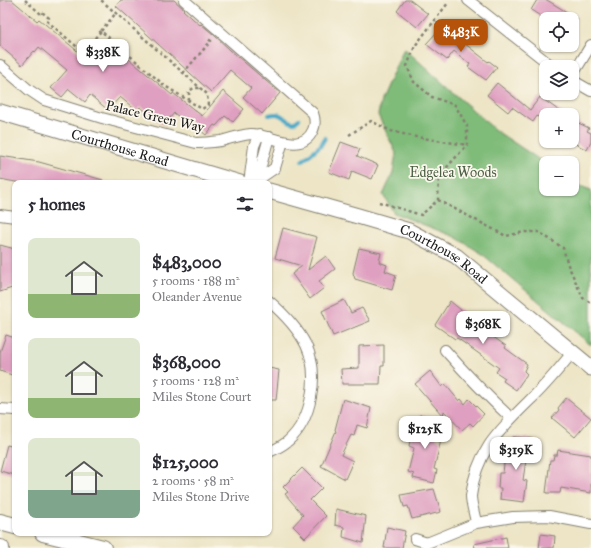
<!DOCTYPE html>
<meta charset="utf-8">
<style>
:root{--surface:#fff;--page:#f7f7f7;--text:#2b2b33;--muted:#7c7c81;--accent:#b45309}
body{margin:0;font-family:"IM FELL Great Primer",serif;background:var(--page);color:var(--text);height:100vh;display:flex;flex-direction:column;font-size:15px;white-space:nowrap}
*{box-sizing:border-box;margin:0}
p{font-size:13px;color:var(--muted)}
.icon{flex:none;width:22px;height:22px;fill:none;stroke:currentColor;stroke-width:2;stroke-linecap:round;stroke-linejoin:round}
.map{position:relative;flex:1;overflow:hidden}
.details{position:absolute;left:12px;top:180px;width:260px;height:356px;display:flex;flex-direction:column;background:var(--surface);border-radius:8px;box-shadow:0 1px 3px #0004}
.details>*{flex:none}
.controls{position:absolute;left:539px;top:12px;display:grid;gap:8px}
.controls a{display:grid;place-items:center;width:40px;height:40px;border-radius:8px;background:var(--surface);box-shadow:0 1px 3px #0004;font-size:20px}
.price{position:absolute;translate:-50% -34px;padding:0 9px;border-radius:8px;background:#fff;color:#222;font-size:13px;line-height:26px;filter:drop-shadow(0 1px 2px #0008)}
.price::after{content:'';position:absolute;left:50%;top:24px;width:12px;height:9px;margin-left:-6px;background:inherit;clip-path:polygon(0 0,100% 0,50% 100%)}
.price.current{background:var(--accent);color:#fff}
ul{padding:0;list-style:none}
li{display:flex;align-items:center;gap:12px;height:100px;padding:0 16px}
li span{display:grid;place-items:center;flex:none;width:112px;height:80px;border-radius:8px;color:#555}
li>.icon{margin-inline-start:auto}
span .icon{width:48px;height:48px;fill:#fffc;stroke-width:1}
li b{font-size:17px}
h2{display:flex;justify-content:space-between;align-items:center;height:48px;padding:0 16px;font-size:17px}
.map>svg:first-child{display:block}
.forest{fill:#7fbb79;stroke:#4e6c4a}
.lines{fill:none;stroke-linecap:round;stroke-linejoin:round}
.stream{stroke:#48a9c7;stroke-width:4}
.building{fill:#df9fc0}
.street-casing{stroke:#848071;stroke-width:12}
.secondary-casing{stroke:#848071;stroke-width:17}
.primary-casing{stroke:#848071;stroke-width:18}
.path{stroke:#848071;stroke-width:2.5;stroke-dasharray:3 3;stroke-linecap:butt}
.street{stroke:#fff;stroke-width:10}
.secondary{stroke:#fff;stroke-width:15}
.primary{stroke:#fff;stroke-width:16}
.labels{text-anchor:middle;stroke-width:3.5;stroke-linejoin:round;paint-order:stroke}
.street-label{font-size:14px;fill:#1c1c1c;stroke:#fbf7ec}
.park-label{font-size:14px;fill:#4a5f44;stroke:#fbf7ec}
</style>
<div class="map">
<svg width="591" height="548" viewBox="0 0 591 548">
<rect width="100%" height="100%" fill="#fbf7ec"/>
<filter id="ink" filterUnits="userSpaceOnUse"><feTurbulence type="fractalNoise" baseFrequency=".025" numOctaves="2"/><feDisplacementMap in="SourceGraphic" scale="8" xChannelSelector="R" yChannelSelector="G"/><feConvolveMatrix kernelMatrix="1 2 1 2 8 2 1 2 1" color-interpolation-filters="sRGB"/></filter>
<filter id="wash" filterUnits="userSpaceOnUse"><feTurbulence type="fractalNoise" baseFrequency=".012" numOctaves="4" result="noise"/><feDisplacementMap in="SourceGraphic" scale="16" xChannelSelector="R" yChannelSelector="G"/><feGaussianBlur stdDeviation="0.9" result="paint"/><feColorMatrix in="noise" values="0 0 0 0 0 0 0 0 0 0 0 0 0 0 0 0 0 1.4 0 .05"/><feComposite in="paint" operator="in"/></filter>
<g filter="url(#wash)">
<rect width="100%" height="100%" fill="#ede5c6"/>
<!-- forest -->
<path class="forest" d="M404,48L495,130L546,164V189H572V181L580,186L591,190V345L481,253L455,237L394,213L383,195L393,173L396,153L378,115L381,100Z"/>
<g class="lines">
<!-- stream -->
<path class="stream" d="M269,115C283,111 281,119 294,123L299,119
M302,161L321,145L325,138"/>
</g>
<g id="blocks">
<!-- building -->
<path class="building" d="M0,0H12L37,21L39,19L88,60L105,39L172,95L173,93L202,116L223,91L244,109L233,122L225,116L216,126L214,125L206,135L186,118L184,121L174,113L164,125L140,107L137,111L120,97L108,110L90,95L85,102L69,89L62,97L51,88L67,70L39,47L35,52L34,51L22,65L0,46Z
M121,0H174L184,9L183,10L200,25L201,24L213,34L230,50L280,93L262,114L243,97L251,88L230,70L211,92L116,6Z
M405,0H410L428,14L417,27L397,11Z
M537,0H547L578,19H545L531,10Z
M456,31L467,40L464,43L488,62L489,61L497,67L486,80L468,67L470,64L454,51L447,60L426,44L437,32L449,40Z
M497,83L530,110L540,97L565,115H546V123L537,116L533,122L512,107L508,112L487,95Z
M572,120L589,128L587,131L591,133V142L587,150L572,142Z
M341,142L360,149L357,156L378,165L372,179L352,171L349,180L329,172Z
M0,156L39,162L103,180V183H21L0,179Z
M283,228L317,237L308,270L326,256L335,269L319,281L324,288L310,299L292,274L302,266L275,258Z
M0,245L15,249V287L0,292Z
M359,248L381,253L379,262L387,265L385,271L396,275L392,290L355,279L353,273Z
M344,300L351,313L362,308L370,321L333,336L322,311Z
M450,301L467,315L465,317L506,346L505,348L527,364L524,371L527,374L516,390L503,381L505,378L496,372L499,368L457,338L455,339L435,325Z
M6,335L15,338V376L0,371V352Z
M384,345V366H381L380,384H342L341,369L359,368V346Z
M269,368L279,370L276,400H269Z
M430,371L442,387L445,384L459,401L461,399L465,404L469,399L484,414L473,426L470,423L462,430L444,411L443,416L415,384Z
M566,398L591,418L575,437L552,418L559,410L558,408Z
M343,399L371,408L367,428L357,425L354,436L351,435L341,455L353,461L345,479L321,466L336,431L335,430Z
M420,415L441,422L436,439L441,440L434,469L437,470L434,483L413,478L414,474L408,472L414,448L409,446L411,435H415Z
M513,437L533,439L531,460H526L523,480L527,481L524,502L500,499L501,488H498L499,473H503L505,455L510,456Z
M7,445L15,447V475L0,471Z
M558,450L591,455V493L561,488L560,493H546L550,460H553L554,455H557Z
M302,468L322,488L310,500L326,516L305,538L293,526L303,515L285,494L288,492L283,487Z
M434,489L441,512L412,519L408,506L404,507L401,495Z
M336,509L366,516L363,543L343,537L344,527L335,525Z
M387,527L405,531L402,548H384Z
M541,534L555,536L554,548H539Z
M506,537L508,548H475L474,544Z"/>
</g>
</g>
<g filter="url(#ink)">
<use href="#blocks" fill-opacity="0" stroke="#848071" stroke-width="1"/>
<g class="lines">
<!-- street casing -->
<g class="street-casing">
<path id="street" d="M468,0L553,67
M0,65L29,90L44,100L102,118L196,143C205,143 213,142 221,141C231,138 241,135 251,134C270,134 302,156 313,130C316,124 315,119 313,113L184,0
M572,76L591,45
M572,80L591,91
M252,181L261,166L269,137
M249,183L254,146L259,134
M253,183L275,168L283,141
M0,215L15,217
M269,301C284,314 297,327 306,345C320,374 312,420 288,441C282,446 276,449 269,452
M445,350C466,374 487,396 511,418
M0,409L15,410
M476,523C475,515 471,504 471,496C476,450 501,429 531,399C546,385 559,369 572,353
M415,539L427,543L476,523L513,517L549,516L591,524"/>
</g>
<!-- secondary casing -->
<g class="secondary-casing">
<g id="secondary">
<path id="s1" d="M0,112L240,183"/>
<path id="s2" d="M269,191L358,216L409,231L456,256L591,368"/>
</g>
</g>
<!-- primary casing -->
<g class="primary-casing">
<path id="primary" d="M0,522L15,526
M43,533L103,548
M0,548H1"/>
</g>
<!-- path -->
<path class="path" d="M25,0L41,14L42,12L49,18L47,21L83,52L101,31L165,86L202,109L208,105L207,94L101,0
M101,31L116,13
M183,73L211,41L208,39
M189,101V91L194,88H200
M349,135L371,121L391,131L416,137L467,145
M438,200L506,236L524,232H539L563,248L568,265L583,298L591,303
M379,202L421,215L438,200L439,176L467,145V126L455,105L432,97L414,82L407,66L415,46L448,3"/>
<!-- street -->
<use href="#street" class="street"/>
<!-- secondary -->
<use href="#secondary" class="secondary"/>
<!-- primary -->
<use href="#primary" class="primary"/>
</g>
</g>
<g class="labels">
<!-- street labels -->
<g class="street-label">
<text transform="translate(155 116) rotate(13)" y="5">Palace Green Way</text>
<text dy="5" stroke="none"><textPath href="#s1" startOffset="125">Courthouse Road</textPath></text>
<text dy="5" stroke="none"><textPath href="#s2" startOffset="187">Courthouse Road</textPath></text>
</g>
<!-- park labels -->
<g class="park-label">
<text x="453" y="177">Edgelea Woods</text>
</g>
</g>
</svg>
<div class="controls">
<a><svg class="icon" aria-label="locate" viewBox="0 0 24 24"><circle cx="12" cy="12" r="6"/><path d="M12 2v4M12 18v4M2 12h4M18 12h4"/></svg></a>
<a><svg class="icon" aria-label="layers" viewBox="0 0 24 24"><path d="M12 4l9 5-9 5-9-5zM3 14l9 5 9-5"/></svg></a>
<a>+</a>
<a>−</a>
</div>
<b class="price current" style="left:461px;top:53px">$483K</b>
<b class="price" style="left:103px;top:73px">$338K</b>
<b class="price" style="left:483px;top:345px">$368K</b>
<b class="price" style="left:425px;top:450px">$125K</b>
<b class="price" style="left:516px;top:471px">$319K</b>
<section class="details">
<h2>5 homes<svg class="icon" aria-label="filters" viewBox="0 0 24 24"><path d="M4 7h16M4 17h16"/><circle cx="9" cy="7" r="2"/><circle cx="15" cy="17" r="2"/></svg></h2>
<ul>
<li><span style="background:linear-gradient(#dfe7d0 70%,#8fb573 0)"><svg class="icon" aria-label="home" viewBox="0 0 24 24"><path d="M3 11l9-7 9 7M6 9v11h12V9"/></svg></span><div><b>$483,000</b><p>5 rooms · 188 m²</p><p>Oleander Avenue</p></div></li>
<li><span style="background:linear-gradient(#dfe7d0 75%,#8fb573 0)"><svg class="icon" aria-label="home" viewBox="0 0 24 24"><path d="M3 11l9-7 9 7M6 9v11h12V9"/></svg></span><div><b>$368,000</b><p>5 rooms · 128 m²</p><p>Miles Stone Court</p></div></li>
<li><span style="background:linear-gradient(#dfe7d0 65%,#7fa58c 0)"><svg class="icon" aria-label="home" viewBox="0 0 24 24"><path d="M3 11l9-7 9 7M6 9v11h12V9"/></svg></span><div><b>$125,000</b><p>2 rooms · 58 m²</p><p>Miles Stone Drive</p></div></li>
</ul>
</section>
</div>
